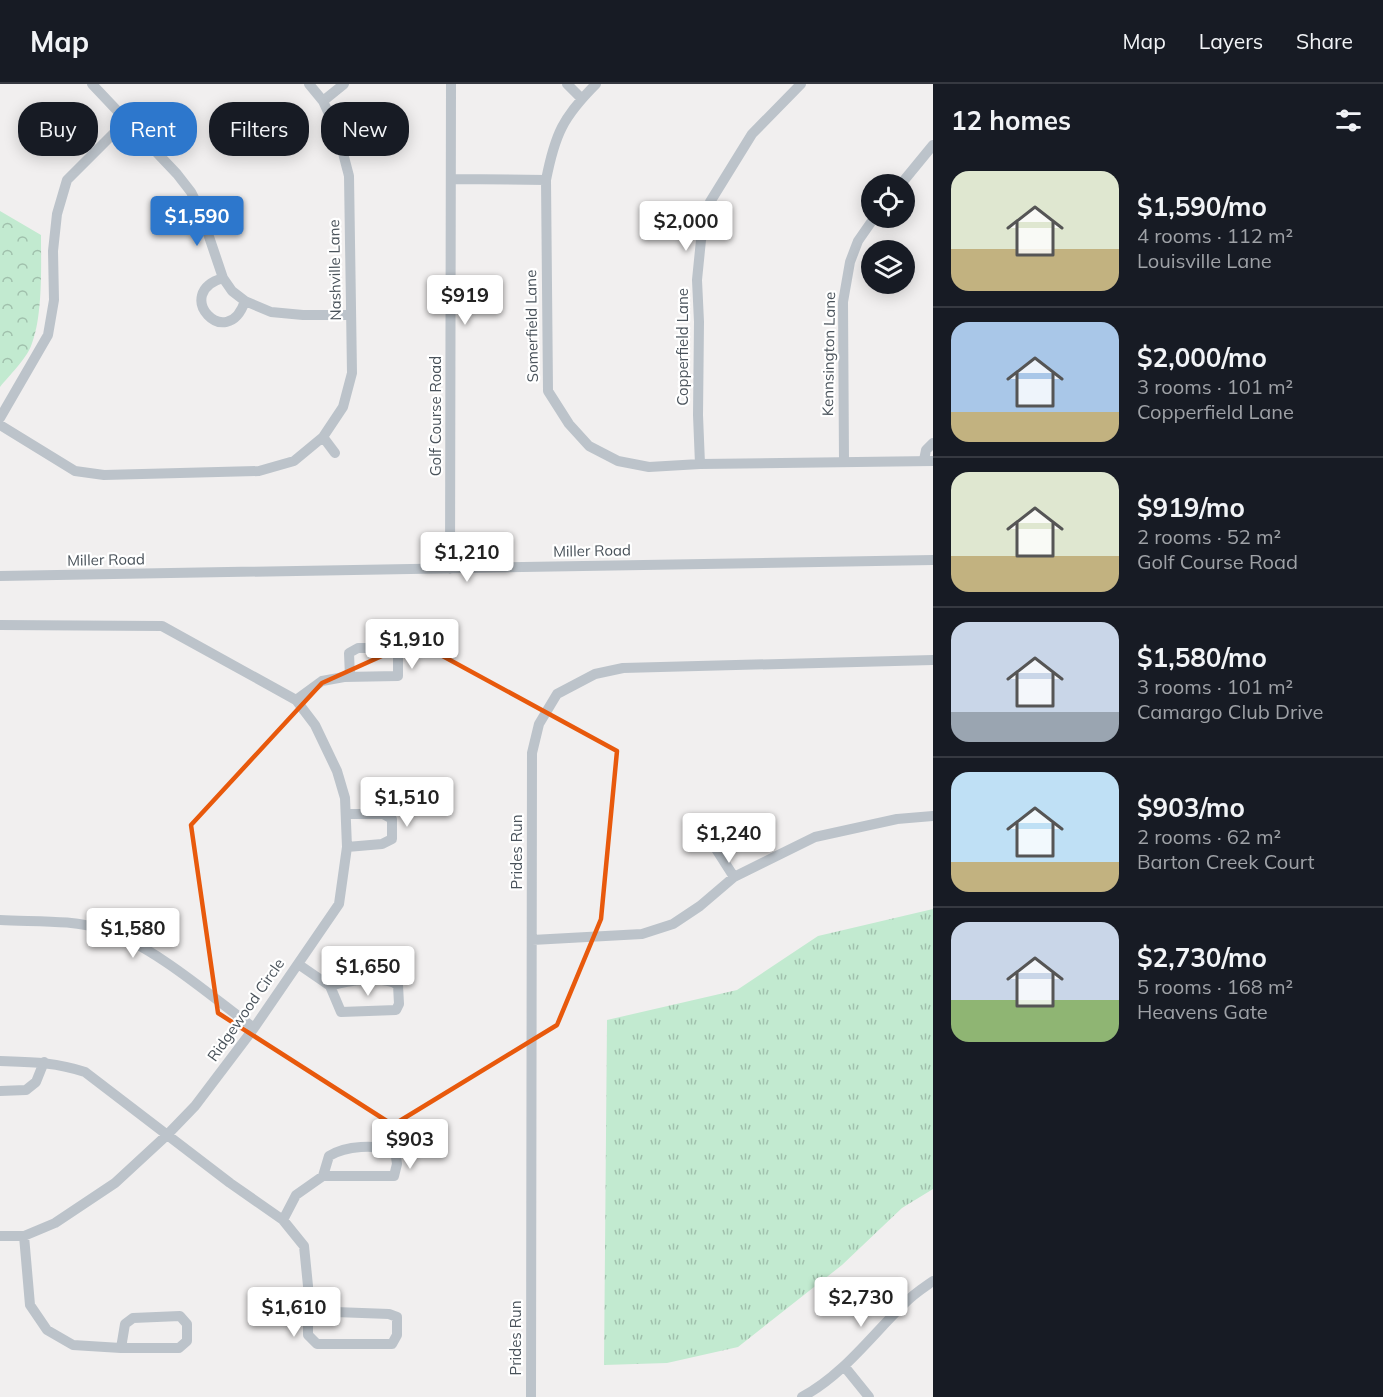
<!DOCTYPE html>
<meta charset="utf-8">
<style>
:root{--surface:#171b24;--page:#242831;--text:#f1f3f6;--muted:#9ea1a6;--line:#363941;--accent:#2d77cc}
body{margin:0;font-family:Mulish,sans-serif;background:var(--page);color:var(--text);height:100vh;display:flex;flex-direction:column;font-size:22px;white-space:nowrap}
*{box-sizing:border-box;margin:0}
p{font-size:20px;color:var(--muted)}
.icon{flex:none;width:33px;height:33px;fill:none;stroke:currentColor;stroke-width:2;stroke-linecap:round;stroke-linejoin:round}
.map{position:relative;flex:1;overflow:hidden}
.sheet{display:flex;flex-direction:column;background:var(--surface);width:450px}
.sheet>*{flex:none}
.banner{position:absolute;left:18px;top:18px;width:570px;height:54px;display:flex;gap:12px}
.buttons{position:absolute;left:861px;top:90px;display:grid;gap:12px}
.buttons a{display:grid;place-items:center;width:54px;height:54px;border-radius:50%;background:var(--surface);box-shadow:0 3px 15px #0003;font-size:30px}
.price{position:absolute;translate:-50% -51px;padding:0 14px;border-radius:6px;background:#fff;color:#222;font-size:20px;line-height:39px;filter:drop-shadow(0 2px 3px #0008)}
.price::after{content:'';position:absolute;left:50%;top:36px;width:18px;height:14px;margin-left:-9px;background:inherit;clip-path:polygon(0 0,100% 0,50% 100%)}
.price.selected{background:var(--accent);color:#fff}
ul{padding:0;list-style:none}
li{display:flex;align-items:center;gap:18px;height:150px;padding:0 18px}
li+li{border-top:2px solid var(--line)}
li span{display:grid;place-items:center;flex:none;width:168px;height:120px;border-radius:18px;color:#555}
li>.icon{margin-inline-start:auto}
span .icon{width:72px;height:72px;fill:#fffc;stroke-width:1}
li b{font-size:26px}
h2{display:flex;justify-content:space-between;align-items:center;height:72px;padding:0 18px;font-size:26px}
.pill{padding:0 21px;border-radius:24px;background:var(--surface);box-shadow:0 3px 15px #0003;font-size:21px;line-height:54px}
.pill.selected{background:var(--accent);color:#fff}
header{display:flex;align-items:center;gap:36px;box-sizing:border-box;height:84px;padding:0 30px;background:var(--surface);border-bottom:2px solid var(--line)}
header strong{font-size:28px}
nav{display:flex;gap:33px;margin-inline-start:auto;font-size:21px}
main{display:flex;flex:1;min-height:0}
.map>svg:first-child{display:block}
.grass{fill:url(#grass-tufts)}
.forest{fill:url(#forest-crowns)}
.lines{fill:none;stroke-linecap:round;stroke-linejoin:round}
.minor{stroke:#bcc3ca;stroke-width:10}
.marked{fill:none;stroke:#e8590c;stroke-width:4.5;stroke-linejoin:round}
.labels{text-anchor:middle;stroke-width:4.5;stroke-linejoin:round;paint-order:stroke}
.street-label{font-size:15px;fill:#49525a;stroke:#fff}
</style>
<header>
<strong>Map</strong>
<nav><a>Map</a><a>Layers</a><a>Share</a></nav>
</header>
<main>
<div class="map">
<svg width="933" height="1313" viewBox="0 0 933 1313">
<defs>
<pattern id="grass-tufts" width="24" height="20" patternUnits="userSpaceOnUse" patternTransform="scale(1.5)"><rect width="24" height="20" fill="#c2ead0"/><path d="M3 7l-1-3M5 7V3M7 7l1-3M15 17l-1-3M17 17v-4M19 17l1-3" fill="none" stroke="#a0c0ac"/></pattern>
<pattern id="forest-crowns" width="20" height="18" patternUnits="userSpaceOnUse" patternTransform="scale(1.5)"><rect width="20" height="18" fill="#c2ead0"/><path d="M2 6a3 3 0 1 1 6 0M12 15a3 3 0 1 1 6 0" fill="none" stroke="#a0c0ac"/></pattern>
</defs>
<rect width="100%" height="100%" fill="#f1efef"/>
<!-- grass -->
<path class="grass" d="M933,825V1105L902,1124L842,1181L738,1263L667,1279L604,1281L607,936L737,906L818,852Z"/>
<!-- forest -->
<path class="forest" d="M0,127L41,151C41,183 43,233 31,262C26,275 9,292 0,303Z"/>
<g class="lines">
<!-- minor -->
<path class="minor" d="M92,0L177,90L191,108L200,126L223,194L232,207L245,217L271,228L303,231H350
M567,0L582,15
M596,0C563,33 555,50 546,96L548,307L569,340L589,362L618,377L649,383L700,380L933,377
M323,17L344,0
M451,95L546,96
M901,100L933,61
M223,194C171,209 227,270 245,217
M0,334L48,251L54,216L53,167L57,130L67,96L126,37
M0,341L75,387L104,391L259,387L294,377L323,353L343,323L352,289L349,92L338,50L323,17L309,0
M323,353L335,369
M924,376L926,366L933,359
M844,377L843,218L850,178L858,157L874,134
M700,380L698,331L699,238L697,196L701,156L710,118L752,50L801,0
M450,485L451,0
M0,492L933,476
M0,541L162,542L296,616L315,641L337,687L345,714L347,763L339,820L254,944L195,1022L167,1051L115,1099L55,1139L24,1152H0
M296,616L322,597L344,593L398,592V568L396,564H358L349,569L350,593
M346,730H383L392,735V755L382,760L347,763
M709,754L734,793
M0,836C34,838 72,835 105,846C154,862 212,913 254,944
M532,856L642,850L673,840L700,822L734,793L815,753L897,735L933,732
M298,880L330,902L341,928L396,926L399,920L398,901C383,891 347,897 330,902
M0,977C31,978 55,978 85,988L230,1099L283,1136L304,1162L308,1202V1251L317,1260H392L397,1251V1233L389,1230L308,1227
M0,1007L26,1006L36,998L44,978
M283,1136L296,1111L323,1092H394L397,1080L395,1066C374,1061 347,1061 329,1072L323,1092
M24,1152L30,1221L47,1246L73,1261L121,1264H179L187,1257V1240L180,1232L133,1234L125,1240L121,1264
M844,1282L869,1313
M531,1313L532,669L539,640L557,610L595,590L623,584L933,576
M802,1313C843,1291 871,1252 904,1220C912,1211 923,1204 933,1197"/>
</g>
<!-- marked area -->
<path class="marked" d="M415,557L617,667L601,835L557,941L393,1041L218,929L191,741L322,599Z"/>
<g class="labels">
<!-- street labels -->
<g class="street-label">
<text transform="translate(335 186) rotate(-91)" y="5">Nashville Lane</text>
<text transform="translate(532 242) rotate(-91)" y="5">Somerfield Lane</text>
<text transform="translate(683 263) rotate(-90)" y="5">Copperfield Lane</text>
<text transform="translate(829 270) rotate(-89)" y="5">Kennsington Lane</text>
<text transform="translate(436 332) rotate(-90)" y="5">Golf Course Road</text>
<text transform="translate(592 467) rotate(-1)" y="5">Miller Road</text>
<text transform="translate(106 476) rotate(-1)" y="5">Miller Road</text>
<text transform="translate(517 768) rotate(-90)" y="5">Prides Run</text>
<text transform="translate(246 926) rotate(-55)" y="5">Ridgewood Circle</text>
<text transform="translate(516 1254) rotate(-90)" y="5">Prides Run</text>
</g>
</g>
</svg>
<div class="buttons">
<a><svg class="icon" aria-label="locate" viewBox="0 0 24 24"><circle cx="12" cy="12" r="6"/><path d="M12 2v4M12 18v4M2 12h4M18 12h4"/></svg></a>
<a><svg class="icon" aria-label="layers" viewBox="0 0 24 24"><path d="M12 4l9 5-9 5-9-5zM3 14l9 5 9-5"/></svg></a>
</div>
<b class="price selected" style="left:197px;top:163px">$1,590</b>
<b class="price" style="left:686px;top:168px">$2,000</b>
<b class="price" style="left:465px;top:242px">$919</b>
<b class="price" style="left:467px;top:499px">$1,210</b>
<b class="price" style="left:412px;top:586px">$1,910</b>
<b class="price" style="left:407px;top:744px">$1,510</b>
<b class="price" style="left:729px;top:780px">$1,240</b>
<b class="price" style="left:133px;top:875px">$1,580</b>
<b class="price" style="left:368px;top:913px">$1,650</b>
<b class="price" style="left:410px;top:1086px">$903</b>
<b class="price" style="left:861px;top:1244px">$2,730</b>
<b class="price" style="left:294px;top:1254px">$1,610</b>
<div class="banner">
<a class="pill">Buy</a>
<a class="pill selected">Rent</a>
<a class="pill">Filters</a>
<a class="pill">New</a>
</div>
</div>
<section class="sheet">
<h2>12 homes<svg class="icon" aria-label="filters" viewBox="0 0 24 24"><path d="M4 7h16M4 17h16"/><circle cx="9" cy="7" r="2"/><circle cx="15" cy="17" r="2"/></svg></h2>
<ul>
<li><span style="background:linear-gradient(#dfe7d0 65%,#c2b280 0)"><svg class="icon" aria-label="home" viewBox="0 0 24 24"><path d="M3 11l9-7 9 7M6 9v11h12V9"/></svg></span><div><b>$1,590/mo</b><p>4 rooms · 112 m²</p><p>Louisville Lane</p></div></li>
<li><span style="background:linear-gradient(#a9c7e8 75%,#c2b280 0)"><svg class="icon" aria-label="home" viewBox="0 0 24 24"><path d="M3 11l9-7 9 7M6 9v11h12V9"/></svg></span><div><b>$2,000/mo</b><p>3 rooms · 101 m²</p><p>Copperfield Lane</p></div></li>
<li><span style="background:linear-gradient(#dfe7d0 70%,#c2b280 0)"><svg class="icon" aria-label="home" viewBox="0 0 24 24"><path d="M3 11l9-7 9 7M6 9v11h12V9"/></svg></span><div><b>$919/mo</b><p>2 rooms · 52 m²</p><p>Golf Course Road</p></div></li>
<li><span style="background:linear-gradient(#c9d6e8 75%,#9aa5b1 0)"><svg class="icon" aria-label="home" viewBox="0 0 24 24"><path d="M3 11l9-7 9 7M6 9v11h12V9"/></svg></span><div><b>$1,580/mo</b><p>3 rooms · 101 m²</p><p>Camargo Club Drive</p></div></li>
<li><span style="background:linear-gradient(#bfe0f5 75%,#c2b280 0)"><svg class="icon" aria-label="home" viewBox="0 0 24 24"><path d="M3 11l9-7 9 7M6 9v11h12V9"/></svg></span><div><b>$903/mo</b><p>2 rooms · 62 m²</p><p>Barton Creek Court</p></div></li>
<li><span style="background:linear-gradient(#c9d6e8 65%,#8fb573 0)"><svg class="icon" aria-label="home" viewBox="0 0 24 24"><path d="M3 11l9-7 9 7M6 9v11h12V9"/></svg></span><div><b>$2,730/mo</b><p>5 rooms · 168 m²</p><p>Heavens Gate</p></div></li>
</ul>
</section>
</main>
